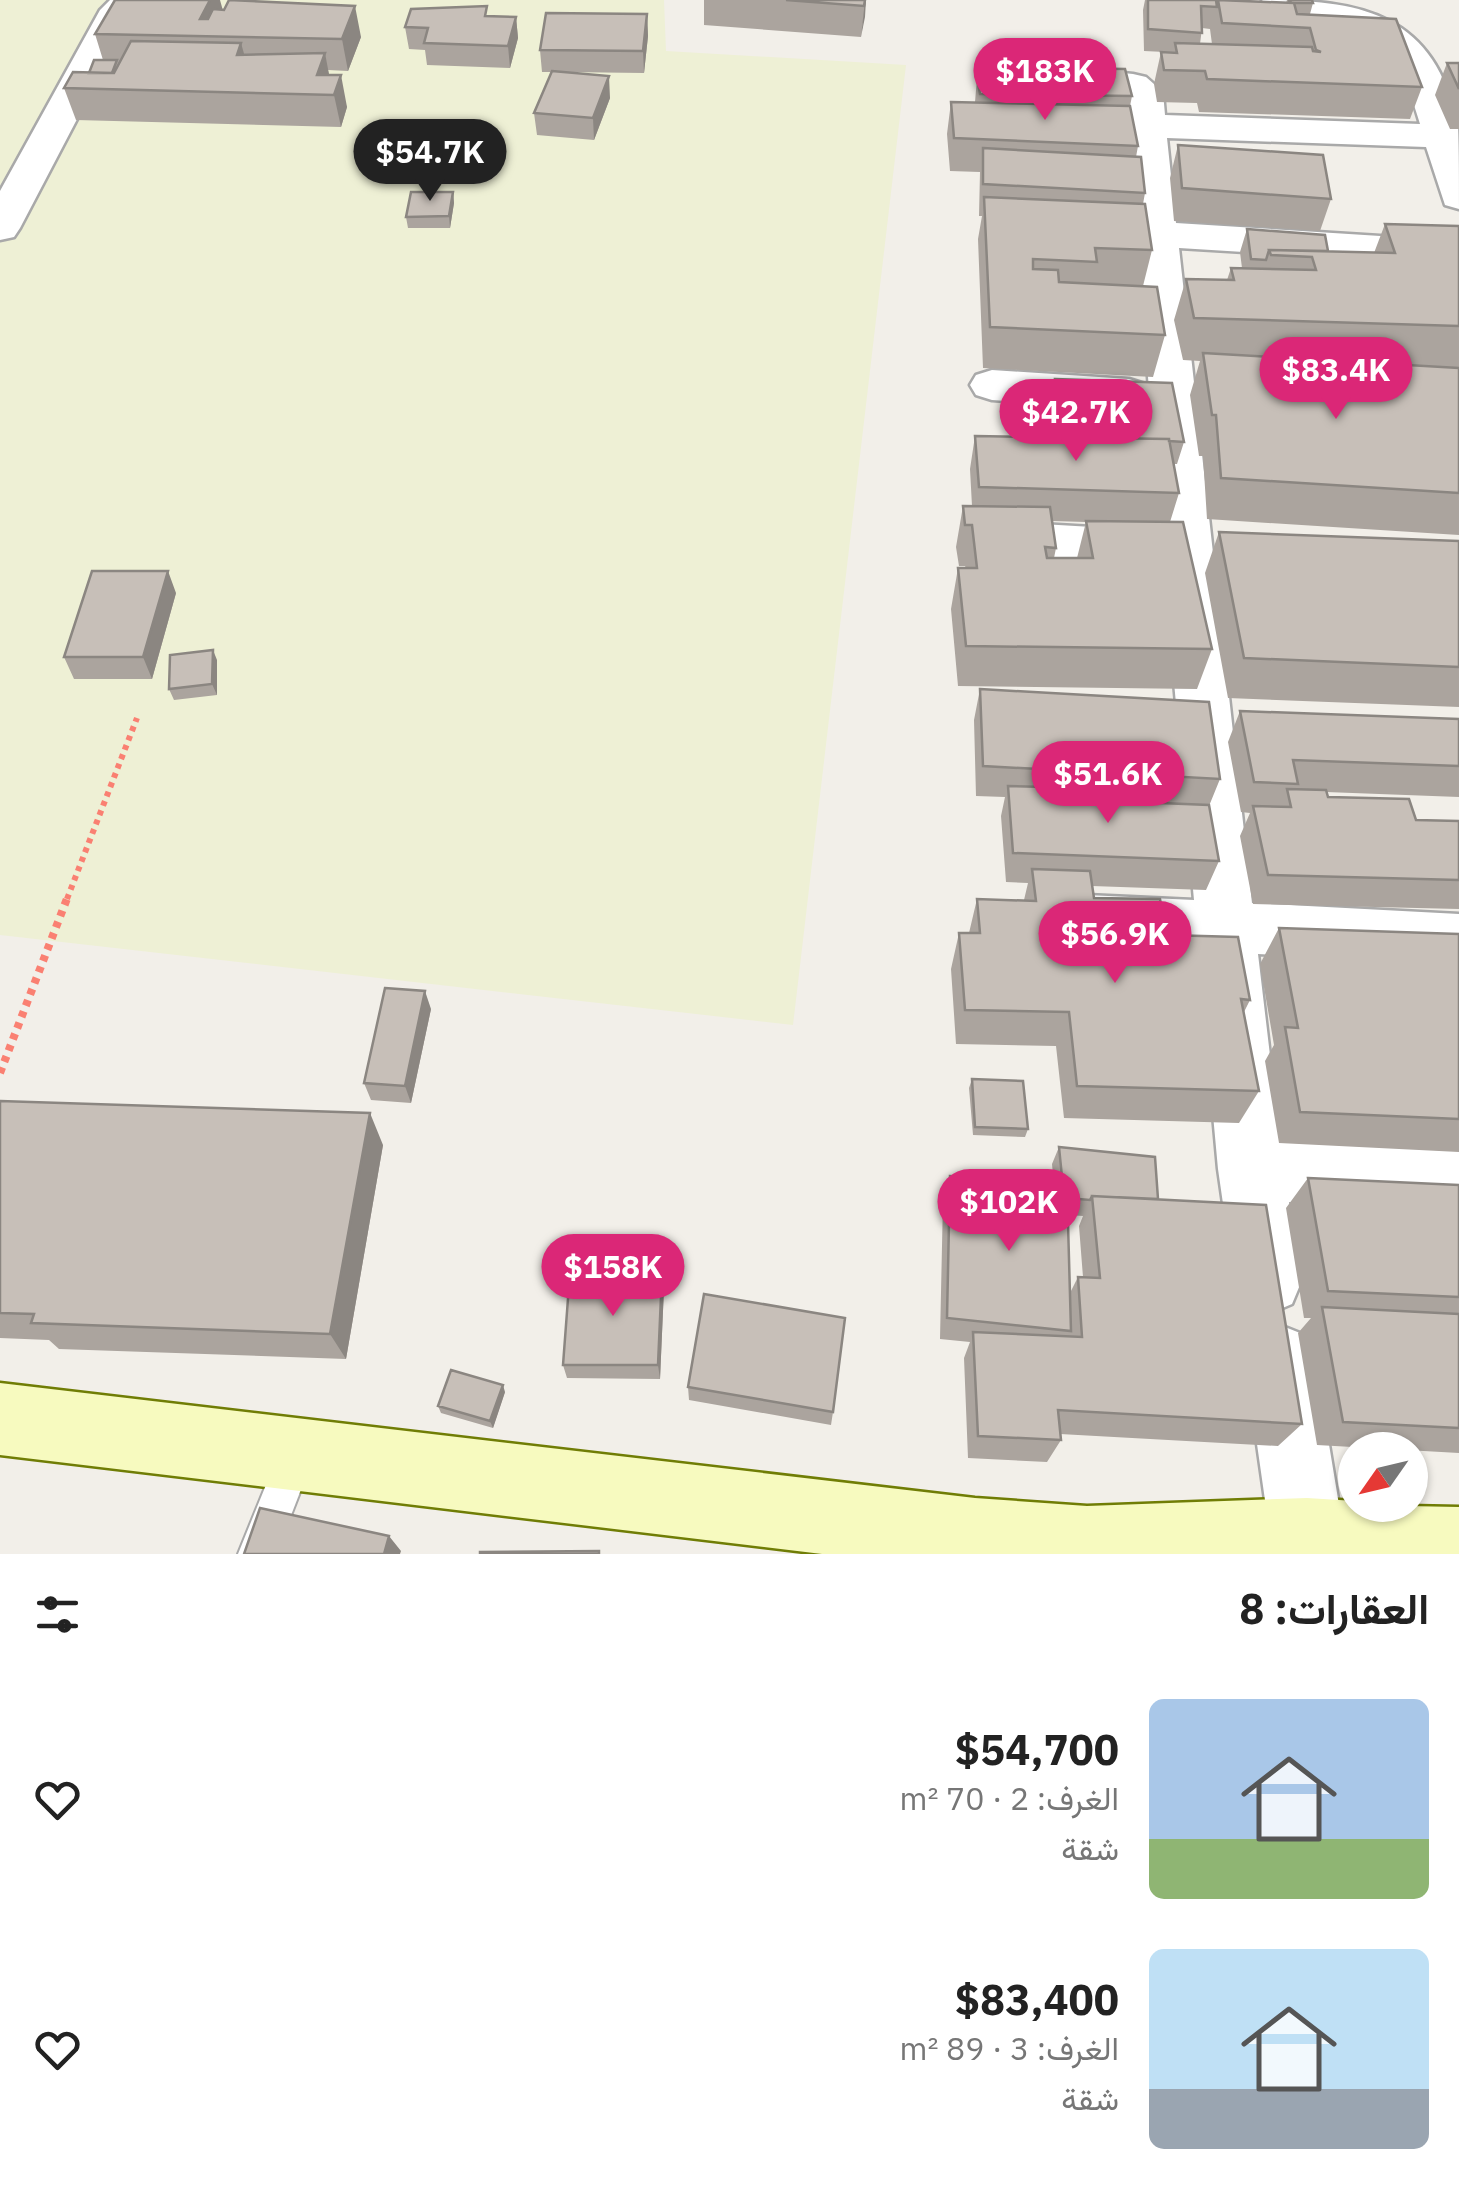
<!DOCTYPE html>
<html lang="ar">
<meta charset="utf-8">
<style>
:root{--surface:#fff;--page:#f6f6f6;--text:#222;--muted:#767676;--accent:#db2777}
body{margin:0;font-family:"IBM Plex Sans",Vazirmatn,sans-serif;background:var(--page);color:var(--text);direction:rtl;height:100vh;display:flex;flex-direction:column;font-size:38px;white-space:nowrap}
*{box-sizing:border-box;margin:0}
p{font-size:32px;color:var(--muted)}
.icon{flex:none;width:55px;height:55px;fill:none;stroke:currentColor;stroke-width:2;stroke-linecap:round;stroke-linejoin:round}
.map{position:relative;height:1554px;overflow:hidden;direction:ltr}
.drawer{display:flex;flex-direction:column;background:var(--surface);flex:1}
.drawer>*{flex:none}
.needle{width:65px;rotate:236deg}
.fabs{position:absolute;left:1338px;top:1432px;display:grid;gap:20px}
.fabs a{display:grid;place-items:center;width:90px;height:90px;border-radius:50%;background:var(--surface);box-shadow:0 2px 8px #0004;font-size:50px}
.price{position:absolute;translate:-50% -85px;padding:0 22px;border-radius:35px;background:var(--accent);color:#fff;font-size:32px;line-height:65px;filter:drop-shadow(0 2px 5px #0008)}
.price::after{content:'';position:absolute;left:50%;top:60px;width:30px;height:22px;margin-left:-15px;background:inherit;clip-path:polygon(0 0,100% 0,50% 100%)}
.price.current{background:#222;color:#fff}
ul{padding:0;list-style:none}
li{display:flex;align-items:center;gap:30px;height:250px;padding:0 30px}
li span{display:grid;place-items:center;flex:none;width:280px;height:200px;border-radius:15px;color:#555}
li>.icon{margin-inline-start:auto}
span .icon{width:120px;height:120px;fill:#fffc;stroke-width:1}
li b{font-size:42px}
h2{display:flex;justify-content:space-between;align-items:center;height:120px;padding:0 30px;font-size:42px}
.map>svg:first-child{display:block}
.farmland{fill:#eef0d5}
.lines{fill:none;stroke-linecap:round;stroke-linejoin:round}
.service-casing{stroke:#a9a9a9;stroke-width:4}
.minor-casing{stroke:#a9a9a9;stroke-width:5}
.secondary-casing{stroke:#707d05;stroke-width:5}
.path-far1{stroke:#fa8072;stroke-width:6;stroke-dasharray:5 5;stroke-linecap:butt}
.path{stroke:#fa8072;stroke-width:8;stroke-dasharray:6 6;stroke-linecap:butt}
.service{fill:#fff;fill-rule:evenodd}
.minor{fill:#fff;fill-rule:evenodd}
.secondary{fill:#f7fabf;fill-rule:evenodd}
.wall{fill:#aba49e;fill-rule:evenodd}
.shaded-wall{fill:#8b8681}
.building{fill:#c7bfb8;stroke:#8b8681;stroke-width:2.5}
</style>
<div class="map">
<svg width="1459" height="1554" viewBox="0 0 1459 1554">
<rect width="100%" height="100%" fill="#f2efe9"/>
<!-- farmland -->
<path class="farmland" d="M0,0H664L666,51L906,65L793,1025L0,935Z"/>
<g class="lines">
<!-- service casing -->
<g class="service-casing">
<path id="service" d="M296,1438L309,1443L314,1456L276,1554H238L283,1443Z"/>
</g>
<!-- minor casing -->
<g class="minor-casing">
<path id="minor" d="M110,0L166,2L161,9L131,16L20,228L14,237L0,240V191L100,10Z
M1262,0C1362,0 1434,13 1458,125C1459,150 1459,183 1459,209L1445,205L1426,147L1167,138L1176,223L1459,241V265L1179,248L1252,903L1459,914V964L1258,954L1280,1140L1459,1150V1212L1289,1202L1302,1280L1292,1304L1268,1314L1244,1304L1234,1280L1218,1169L1198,951L1087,945L1066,938L1058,920L1066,902L1087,895L1194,900L1163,562L989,555L972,550L965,538L972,526L989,521L1160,531L1150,397L1145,404L1129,409L992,400L976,395L970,385L976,375L992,370L1129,379L1145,384L1149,390L1138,245L1104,241L1098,232L1104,223L1136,221L1126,97L1043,85L1038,77L1043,69L1056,66L1133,74L1146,77L1163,92L1165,115L1420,124C1392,25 1357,30 1267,7Z
M1280,1325L1305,1335L1315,1360L1344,1535L1337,1554H1277L1270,1535L1245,1360L1255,1335Z"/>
</g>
<!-- secondary casing -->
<g class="secondary-casing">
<path id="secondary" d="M0,1383L975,1498L1087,1506L1307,1498L1355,1501V1505L1459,1507V1554H822L0,1455Z"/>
</g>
<!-- path-far1 -->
<path class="path-far1" d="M67,899L137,718"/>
<!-- path -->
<path class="path" d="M0,1073L68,896"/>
<!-- service -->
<use href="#service" class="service"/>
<!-- minor -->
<use href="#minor" class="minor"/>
<!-- secondary -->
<use href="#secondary" class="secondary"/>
</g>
<!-- wall -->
<path class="wall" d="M704,0H866L861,37L704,25Z
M1145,0H1216V4L1217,0L1286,3L1287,0H1312L1313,3L1310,14H1297L1422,87L1410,119L1199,112L1197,103L1157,102L1154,84L1161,52H1165L1144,51L1143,10ZM1202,28L1210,29L1212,44H1200Z
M222,10L361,37L348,71L328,70L329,75L347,107L341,127L76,120L64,88L89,73L103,60L95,34Z
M647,14L648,36L644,73L564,72L610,98L594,140L537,135L534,113L552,72H542L540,50Z
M488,16L516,17L518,38L510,68L427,65L425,50L409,49L405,27Z
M1447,63H1459V129H1450L1435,95Z
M996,67L1132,96L1130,106L1138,146L1136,157L1145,193L1143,204L1152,250L1143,286L1165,335L1153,377L983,368L978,239L982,216H979L980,172L950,171L947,134L951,102H975L977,78H994Z
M1178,145L1331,199L1320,231L1174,221L1170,178Z
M453,192L454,203L450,228H408L406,217Z
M1385,224L1459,226V535L1207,519L1203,456H1199L1190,395L1200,361L1183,360L1174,320L1186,279L1227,280L1231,268H1242L1240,252L1247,229L1328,251L1374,253Z
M1055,379L1184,442L1177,464H1173L1179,493L1170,522L1212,649L1197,689L958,686L951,609L958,568H966L965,566H959L956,547L963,506H972L970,469L975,436L1088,438L1086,429L1054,428L1051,402ZM1052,521L1086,522L1077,558H1054L1056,548Z
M1219,532L1459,541V707L1228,698L1205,573Z
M176,593L152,679H74L64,657Z
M217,660V695L174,700L169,689Z
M980,689L1220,779L1209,806L1219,861L1206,890L1092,886L1094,898L1166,935L1250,1000L1244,1012L1259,1091L1239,1123L1064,1118L1056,1046L956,1044L951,969L959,933H969L977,899L1024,900L1028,883L1006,882L1001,816L1005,797L976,796L974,720Z
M1240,711L1459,719V797L1326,792L1328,797L1416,820L1459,821V909L1253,904L1240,836L1250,813L1241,812L1228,742Z
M1279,928L1459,934V1152L1279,1143L1265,1061L1274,1045L1260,964Z
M431,1009L411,1103L371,1100L364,1083Z
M972,1079L1028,1129L1025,1137L973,1135L969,1088Z
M0,1101L383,1145L346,1359L59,1349L49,1340L0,1338Z
M1059,1147L1158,1199L1302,1424L1278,1446L1060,1434L1061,1440L1047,1462L968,1458L964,1358L970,1342L940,1339L943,1200L950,1176L1054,1186L1052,1164ZM1068,1215L1083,1216L1079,1226L1083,1277H1078L1070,1293Z
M1308,1178L1459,1185V1453L1317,1445L1298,1333L1311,1318H1304L1286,1208Z
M662,1273L664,1288L660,1379L567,1378L563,1365Z
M688,1387L833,1412L831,1425L689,1400Z
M505,1392L493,1428L441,1413L438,1406Z"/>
<!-- shaded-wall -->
<path class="shaded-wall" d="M210,0H220L225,18L200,19Z
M865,0H866L865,17L861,37Z
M355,6L361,37L348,71L342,39Z
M647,14L648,36L644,73L643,51Z
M516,17L518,38L510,68L508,46Z
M241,43L250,75L237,55Z
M325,53L331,85L317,75Z
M341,75L347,107L341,127L334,95Z
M609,76L610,98L594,140L593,118Z
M453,192L454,203L450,228L449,216Z
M168,571L176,593L152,679L143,657Z
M213,650L217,660V695L212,684Z
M425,991L431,1009L411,1103L405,1086Z
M370,1113L383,1145L346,1359L330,1334Z
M662,1273L664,1288L660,1379L658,1365Z
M503,1385L505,1392L493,1428L490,1421Z
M389,1536L401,1551L400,1554H384Z"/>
<!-- building -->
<path class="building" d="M115,0H210L200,19H208L213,9L224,10L229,0L355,6L342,39L95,34Z
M786,0H865L864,6Z
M1148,0H1216L1217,7L1201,6L1202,33L1148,29Z
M1218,0L1294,3L1297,14L1396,19L1422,87L1207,79L1205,71L1164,70L1161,52L1177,53L1175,43L1312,47L1313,51L1321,52L1316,50L1310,28L1222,23Z
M1289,0H1312L1313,3H1291Z
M487,6L485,16L516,17L508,46L424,43L428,28L405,27L411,9Z
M546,13L647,14L643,51L540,50Z
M131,41L241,43L237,55L325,53L317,75H341L334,95L64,88L73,72L114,73Z
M94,60H117L112,73H89Z
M1447,63H1459V89Z
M996,67L1125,69L1132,96L980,94L977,78H998Z
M552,71L609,76L593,118L534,113Z
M951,102L1130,106L1138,146L954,138Z
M1178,145L1323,155L1331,199L1182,188Z
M983,148L1141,157L1145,193L983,184Z
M411,192H453L449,216L406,217Z
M984,197L1145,204L1152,250L1095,248L1097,262L1033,259V269L1058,270L1059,282L1157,287L1165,335L990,327Z
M1385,224L1459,226V326L1194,318L1186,279L1234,280L1231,268L1316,270L1312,257L1271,255L1269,250L1395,253Z
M1247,229L1325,235L1328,251L1269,250L1266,260L1251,259Z
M1203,353L1459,368V493L1221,478L1216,415H1212Z
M1055,379L1172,383L1184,442L1169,441V439L1097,438L1091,406L1058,405Z
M975,436L1169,439L1179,493L979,487Z
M963,506L1050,507L1056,548L1045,547L1047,558H1093L1086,521L1183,522L1212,649L966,646L958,568H977L972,525H965Z
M1219,532L1459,541V667L1244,658Z
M92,571H168L143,657H64Z
M213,650L212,684L169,689L170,655Z
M980,689L1209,702L1220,779L983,766Z
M1240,711L1459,719V766L1293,760L1298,784L1254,782Z
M1008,786L1084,788L1086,800L1209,805L1219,861L1013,853Z
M1287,789L1326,790L1328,797L1409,799L1416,820L1459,821V880L1268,875L1253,806L1291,807Z
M1032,869L1090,871L1094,898L1160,899L1166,935L1238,937L1250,1000L1241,999L1259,1091L1077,1086L1069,1012L965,1010L959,933H980L977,899L1036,901Z
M1279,928L1459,934V1119L1300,1112L1285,1027L1298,1028Z
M385,988L425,991L405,1086L364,1083Z
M972,1079L1023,1081L1028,1129L975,1127Z
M0,1101L370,1113L330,1334L31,1323L34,1314L0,1313Z
M1059,1147L1155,1157L1158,1199L1092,1196L1090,1200L1067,1198V1187H1063Z
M950,1176L1067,1187L1071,1331L947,1318Z
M1308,1178L1459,1185V1297L1328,1291Z
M1092,1196L1266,1205L1302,1424L1058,1410L1061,1440L978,1436L973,1332L1082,1337L1078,1277L1100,1278Z
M570,1272L662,1273L658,1365H563Z
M704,1294L845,1318L833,1412L688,1387Z
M1322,1307L1459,1314V1428L1343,1422Z
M451,1370L503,1385L490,1421L438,1406Z
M260,1508L389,1536L384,1554H244Z
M599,1551V1554H480V1552Z"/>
</svg>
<div class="fabs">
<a><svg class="needle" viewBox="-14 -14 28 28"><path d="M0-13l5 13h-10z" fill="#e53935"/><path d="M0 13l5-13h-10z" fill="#767676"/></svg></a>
</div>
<b class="price" style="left:1045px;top:123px">$183K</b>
<b class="price current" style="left:430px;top:204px">$54.7K</b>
<b class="price" style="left:1336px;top:422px">$83.4K</b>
<b class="price" style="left:1076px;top:464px">$42.7K</b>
<b class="price" style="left:1108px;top:826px">$51.6K</b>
<b class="price" style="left:1115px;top:986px">$56.9K</b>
<b class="price" style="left:1009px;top:1254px">$102K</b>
<b class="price" style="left:613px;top:1319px">$158K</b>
</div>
<section class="drawer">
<h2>العقارات: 8<svg class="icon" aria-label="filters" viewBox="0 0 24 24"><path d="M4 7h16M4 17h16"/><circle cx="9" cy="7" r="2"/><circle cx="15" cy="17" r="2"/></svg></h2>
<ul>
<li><span style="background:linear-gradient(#a9c7e8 70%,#8fb573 0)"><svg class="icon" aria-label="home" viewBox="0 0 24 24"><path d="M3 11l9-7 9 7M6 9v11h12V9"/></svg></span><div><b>$54,700</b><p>الغرف: 2 · 70 m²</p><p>شقة</p></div><svg class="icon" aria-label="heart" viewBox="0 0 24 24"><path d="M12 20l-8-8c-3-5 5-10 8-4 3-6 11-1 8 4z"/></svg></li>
<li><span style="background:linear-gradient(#bfe0f5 70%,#9aa5b1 0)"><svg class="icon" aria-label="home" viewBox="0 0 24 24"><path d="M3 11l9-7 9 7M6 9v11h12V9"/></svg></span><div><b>$83,400</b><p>الغرف: 3 · 89 m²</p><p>شقة</p></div><svg class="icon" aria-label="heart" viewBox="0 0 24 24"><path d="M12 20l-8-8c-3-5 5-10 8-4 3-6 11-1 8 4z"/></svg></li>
</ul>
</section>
